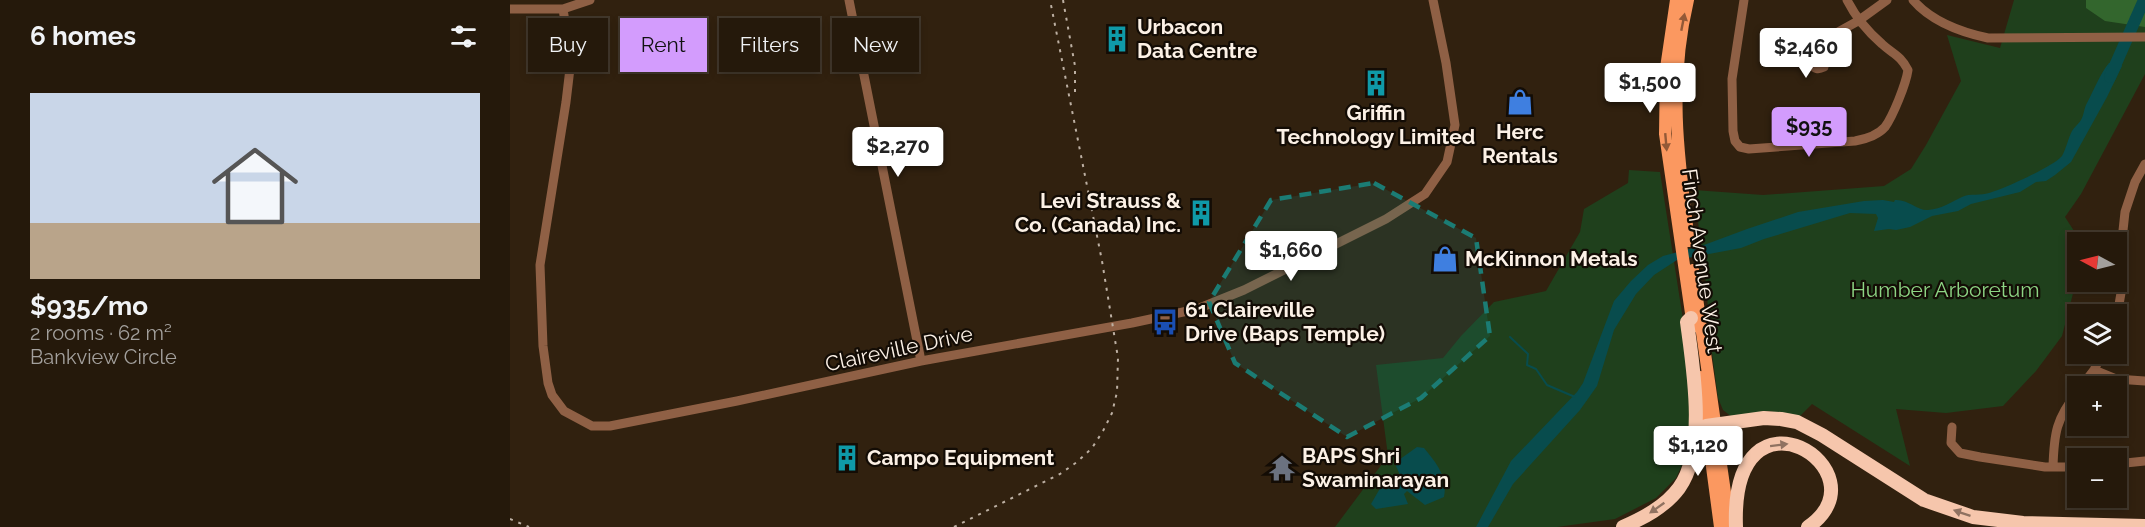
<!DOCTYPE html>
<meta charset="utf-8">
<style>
:root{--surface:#25190b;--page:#2d2214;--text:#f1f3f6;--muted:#a3a09d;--line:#42382c;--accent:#d39cfd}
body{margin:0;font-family:Raleway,sans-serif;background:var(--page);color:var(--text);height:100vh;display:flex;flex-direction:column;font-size:22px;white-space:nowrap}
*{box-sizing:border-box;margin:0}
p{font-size:20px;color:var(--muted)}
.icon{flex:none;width:33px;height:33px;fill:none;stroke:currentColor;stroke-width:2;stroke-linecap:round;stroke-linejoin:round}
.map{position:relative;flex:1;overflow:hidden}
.panel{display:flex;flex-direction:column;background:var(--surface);width:510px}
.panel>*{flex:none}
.banner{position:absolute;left:18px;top:18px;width:570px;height:54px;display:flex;gap:12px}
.needle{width:39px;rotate:277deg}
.controls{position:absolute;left:1557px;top:232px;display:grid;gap:12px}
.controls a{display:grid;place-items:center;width:60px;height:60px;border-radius:0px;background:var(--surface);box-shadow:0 3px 9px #0003,0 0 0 2px var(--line);font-size:30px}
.price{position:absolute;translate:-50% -51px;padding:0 14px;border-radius:6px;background:#fff;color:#222;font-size:20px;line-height:39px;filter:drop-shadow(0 2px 3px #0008)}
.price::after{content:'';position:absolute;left:50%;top:36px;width:18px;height:14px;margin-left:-9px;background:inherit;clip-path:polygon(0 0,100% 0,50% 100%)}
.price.active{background:var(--accent);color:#111}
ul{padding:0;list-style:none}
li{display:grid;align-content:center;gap:12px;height:318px;padding:0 30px}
li span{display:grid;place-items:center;height:186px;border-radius:0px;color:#555}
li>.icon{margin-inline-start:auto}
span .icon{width:108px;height:108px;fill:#fffc;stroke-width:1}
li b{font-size:26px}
h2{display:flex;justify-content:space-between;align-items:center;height:72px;padding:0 30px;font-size:26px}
.pill{padding:0 21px;border-radius:0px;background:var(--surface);box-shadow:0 3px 9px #0003,0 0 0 2px var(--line);font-size:21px;line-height:54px}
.pill.active{background:var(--accent);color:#111}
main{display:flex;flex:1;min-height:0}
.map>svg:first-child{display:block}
.green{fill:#1f401c}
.forest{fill:#33662d}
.water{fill:#084c4d}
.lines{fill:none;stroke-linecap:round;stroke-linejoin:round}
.stream{stroke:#084c4d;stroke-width:2}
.river{stroke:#084c4d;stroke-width:12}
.minor{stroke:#8f6045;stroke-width:9}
.major{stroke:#fb9860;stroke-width:12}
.highway{stroke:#f6c6ac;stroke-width:14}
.rail{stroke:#bdb0a3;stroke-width:2;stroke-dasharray:3 6;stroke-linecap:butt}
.oneway{fill:#935937}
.oneway2{fill:#907261}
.marked{fill:#1b7c74;fill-opacity:0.2;stroke:#1b7c74;stroke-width:4.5;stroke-dasharray:12 8;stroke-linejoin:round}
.labels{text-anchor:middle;stroke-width:4.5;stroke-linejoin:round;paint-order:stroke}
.poi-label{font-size:21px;font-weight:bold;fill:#fcf1e6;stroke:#130c05;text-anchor:start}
.street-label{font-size:21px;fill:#fcf1e6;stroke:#130c05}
.park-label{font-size:21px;fill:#8dd584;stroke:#130c05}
</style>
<main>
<section class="panel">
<h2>6 homes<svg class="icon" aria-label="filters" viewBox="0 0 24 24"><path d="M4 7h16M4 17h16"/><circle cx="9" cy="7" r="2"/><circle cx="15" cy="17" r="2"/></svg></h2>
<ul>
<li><span style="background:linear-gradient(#c9d6e8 70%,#b9a48a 0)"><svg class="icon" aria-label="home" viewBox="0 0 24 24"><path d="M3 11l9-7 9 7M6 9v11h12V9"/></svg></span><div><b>$935/mo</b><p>2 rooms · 62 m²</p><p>Bankview Circle</p></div></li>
</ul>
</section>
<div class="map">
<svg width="1635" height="527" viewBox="0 0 1635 527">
<rect width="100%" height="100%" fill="#31210f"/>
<!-- green -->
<path class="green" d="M1504,0H1635V74L1571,194L1555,217L1566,234L1567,278L1552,336L1526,371L1493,406L1436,413L1386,409L1400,466L1302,404L1290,416L1258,411L1222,417L1213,410L1208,398L1201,345L1196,284L1184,190L1253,195L1374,186L1401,169L1416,145L1451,81L1437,35L1490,48Z
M1119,170L1150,172L1177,345L1180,398L1178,452L1166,478L1146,498L1105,519L1047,527H825L878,456L866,365L933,358L951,336L984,302L1036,291L1070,232L1074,209L1118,183Z"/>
<!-- forest -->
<path class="forest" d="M1576,0H1635V27L1595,21L1576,8Z"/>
<!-- water -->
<path class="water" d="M1599,63H1611L1612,66L1597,97L1561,162L1545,175L1536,181L1526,182L1510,192L1461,204L1448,211L1422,216L1400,227L1386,230L1379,229L1364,231L1368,218L1366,214L1340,213L1254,239L1231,248L1167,260L1144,275L1126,294L1104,330L1087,386L1070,410L1003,484L978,527H966L1001,461L1067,392L1073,383L1104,301L1121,281L1138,265L1153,256L1194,245L1237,229L1288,212L1354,201L1373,200L1384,202L1385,200C1398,199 1408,211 1418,210C1432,209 1441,202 1452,197C1460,193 1471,196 1479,193C1494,189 1544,166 1552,156C1556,149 1558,139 1562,131C1564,127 1569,124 1571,120C1574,115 1574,108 1577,103C1584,90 1590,74 1599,63Z
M907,447L914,448C926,463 938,476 934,497L915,505L897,491L894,494L898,504L866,509L861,504L876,478L881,475L889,485L893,482L886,466V462Z"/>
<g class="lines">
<!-- stream -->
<path class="stream" d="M1000,337L1018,354L1017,365L1026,369L1037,385L1065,397"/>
<!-- river -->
<path class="river" d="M1600,77L1634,0"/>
<!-- minor -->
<path class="minor" d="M339,0L411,361
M1234,0L1222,79L1223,131L1225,141L1230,147L1239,149L1345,141C1356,139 1367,136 1375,127C1383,116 1396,84 1398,70C1390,55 1384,55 1372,44C1357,31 1346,18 1337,0
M1403,0C1422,22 1450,32 1478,38L1635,37
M0,9H53L80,0
M53,9L61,60L56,102L30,265L33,346L38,383L42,395L54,411L82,426H100L227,401L411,361L622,323L687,309L734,290L876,219L915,194L937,162L945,125L936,63L923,0
M1318,39L1314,67C1308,70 1305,69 1300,64V53L1303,46L1348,21L1377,0
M1606,322L1611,293V249L1615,212L1625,182L1635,164
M1584,370L1606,379L1635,381
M1571,387L1584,370L1592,354
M1442,427L1441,443L1450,453L1470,457L1535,467H1568
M1606,464L1635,461
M1543,467C1544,433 1546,419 1568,391"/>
<!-- major -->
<path class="major" d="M1166,0L1156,68L1155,134L1183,327
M1178,0C1158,85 1168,156 1179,241
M1183,270L1220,527
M1190,377L1210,527"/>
<!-- highway -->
<path class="highway" d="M1196,426L1254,418L1271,419L1287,422L1312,435L1414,500L1463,517L1513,523L1635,526
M1113,527C1133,518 1155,507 1169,488C1197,450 1183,367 1177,322L1181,318
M1226,527C1220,371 1379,471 1298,527"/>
<!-- rail -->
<path class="rail" d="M553,0L565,66V95
M0,519L19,527
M444,527L550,474L567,462L582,448L593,431L602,413L607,392L608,358L592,261L540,0"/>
</g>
<!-- one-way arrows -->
<defs><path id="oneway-solid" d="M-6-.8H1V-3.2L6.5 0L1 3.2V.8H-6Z" transform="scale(1.5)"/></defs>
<g class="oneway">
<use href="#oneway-solid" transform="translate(1173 22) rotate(-79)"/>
<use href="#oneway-solid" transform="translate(1156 142) rotate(85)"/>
</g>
<g class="oneway2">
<use href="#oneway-solid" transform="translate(1269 445) rotate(-7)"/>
<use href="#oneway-solid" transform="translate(1147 508) rotate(145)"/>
<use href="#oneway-solid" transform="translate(1452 513) rotate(-161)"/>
</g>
<!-- marked area -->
<path class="marked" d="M864,183L966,238L980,336L911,398L837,437L725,363L699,302L761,200Z"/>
<!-- icons -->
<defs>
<g id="building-bare" transform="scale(2.07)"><path d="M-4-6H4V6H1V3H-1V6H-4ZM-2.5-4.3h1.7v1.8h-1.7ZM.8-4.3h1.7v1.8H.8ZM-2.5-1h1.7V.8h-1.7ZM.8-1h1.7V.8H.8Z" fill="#0f9aa8" stroke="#130c05" stroke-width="2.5" paint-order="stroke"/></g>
<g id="shop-bare" transform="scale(2.07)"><path d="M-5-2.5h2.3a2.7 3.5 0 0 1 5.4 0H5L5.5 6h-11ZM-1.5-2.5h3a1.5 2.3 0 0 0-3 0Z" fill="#3f7fe0" stroke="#130c05" stroke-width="2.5" paint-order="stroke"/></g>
<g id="bus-bare" transform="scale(2.07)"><path d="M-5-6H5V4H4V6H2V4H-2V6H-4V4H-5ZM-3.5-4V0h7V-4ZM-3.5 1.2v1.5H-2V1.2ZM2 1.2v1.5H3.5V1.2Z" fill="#1a4fb4" stroke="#130c05" stroke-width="2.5" paint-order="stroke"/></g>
<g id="temple-bare" transform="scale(2.07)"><path d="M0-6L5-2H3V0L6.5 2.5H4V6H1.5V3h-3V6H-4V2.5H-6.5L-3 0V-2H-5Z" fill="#6b7280" stroke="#130c05" stroke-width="2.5" paint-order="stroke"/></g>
</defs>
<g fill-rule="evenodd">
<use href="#building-bare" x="607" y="39"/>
<use href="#building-bare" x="866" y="83"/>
<use href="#shop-bare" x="1010" y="102"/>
<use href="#building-bare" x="691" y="213"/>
<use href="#shop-bare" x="935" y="259"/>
<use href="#bus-bare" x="655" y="322"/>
<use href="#building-bare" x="337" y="458"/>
<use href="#temple-bare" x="772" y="468"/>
</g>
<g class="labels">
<!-- poi labels -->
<g class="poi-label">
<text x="627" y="34">Urbacon<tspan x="627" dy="24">Data Centre</tspan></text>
<text x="866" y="120" text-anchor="middle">Griffin<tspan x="866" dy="24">Technology Limited</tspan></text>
<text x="1010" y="139" text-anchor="middle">Herc<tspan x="1010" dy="24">Rentals</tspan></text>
<text x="671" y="208" text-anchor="end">Levi Strauss &amp;<tspan x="671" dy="24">Co. (Canada) Inc.</tspan></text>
<text x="955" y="266">McKinnon Metals</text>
<text x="675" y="317">61 Claireville<tspan x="675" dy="24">Drive (Baps Temple)</tspan></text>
<text x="792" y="463">BAPS Shri<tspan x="792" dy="24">Swaminarayan</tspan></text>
<text x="357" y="465">Campo Equipment</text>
</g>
<!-- street labels -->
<g class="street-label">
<text transform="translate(1192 261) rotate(82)" y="7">Finch Avenue West</text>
<text transform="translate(389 349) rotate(-12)" y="7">Claireville Drive</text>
</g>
<!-- park labels -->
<g class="park-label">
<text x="1435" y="297">Humber Arboretum</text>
</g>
</g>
</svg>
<div class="controls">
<a><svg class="needle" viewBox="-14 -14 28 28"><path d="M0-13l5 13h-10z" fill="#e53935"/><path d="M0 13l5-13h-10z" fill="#a3a09d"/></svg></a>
<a><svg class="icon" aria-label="layers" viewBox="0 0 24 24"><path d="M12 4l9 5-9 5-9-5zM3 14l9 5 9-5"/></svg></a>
<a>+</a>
<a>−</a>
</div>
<b class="price" style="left:1296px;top:79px">$2,460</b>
<b class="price" style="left:1140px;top:114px">$1,500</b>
<b class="price active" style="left:1299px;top:158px">$935</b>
<b class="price" style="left:388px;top:178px">$2,270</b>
<b class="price" style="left:781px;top:282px">$1,660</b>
<b class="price" style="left:1188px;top:477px">$1,120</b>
<div class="banner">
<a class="pill">Buy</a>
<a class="pill active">Rent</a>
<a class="pill">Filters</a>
<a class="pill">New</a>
</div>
</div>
</main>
